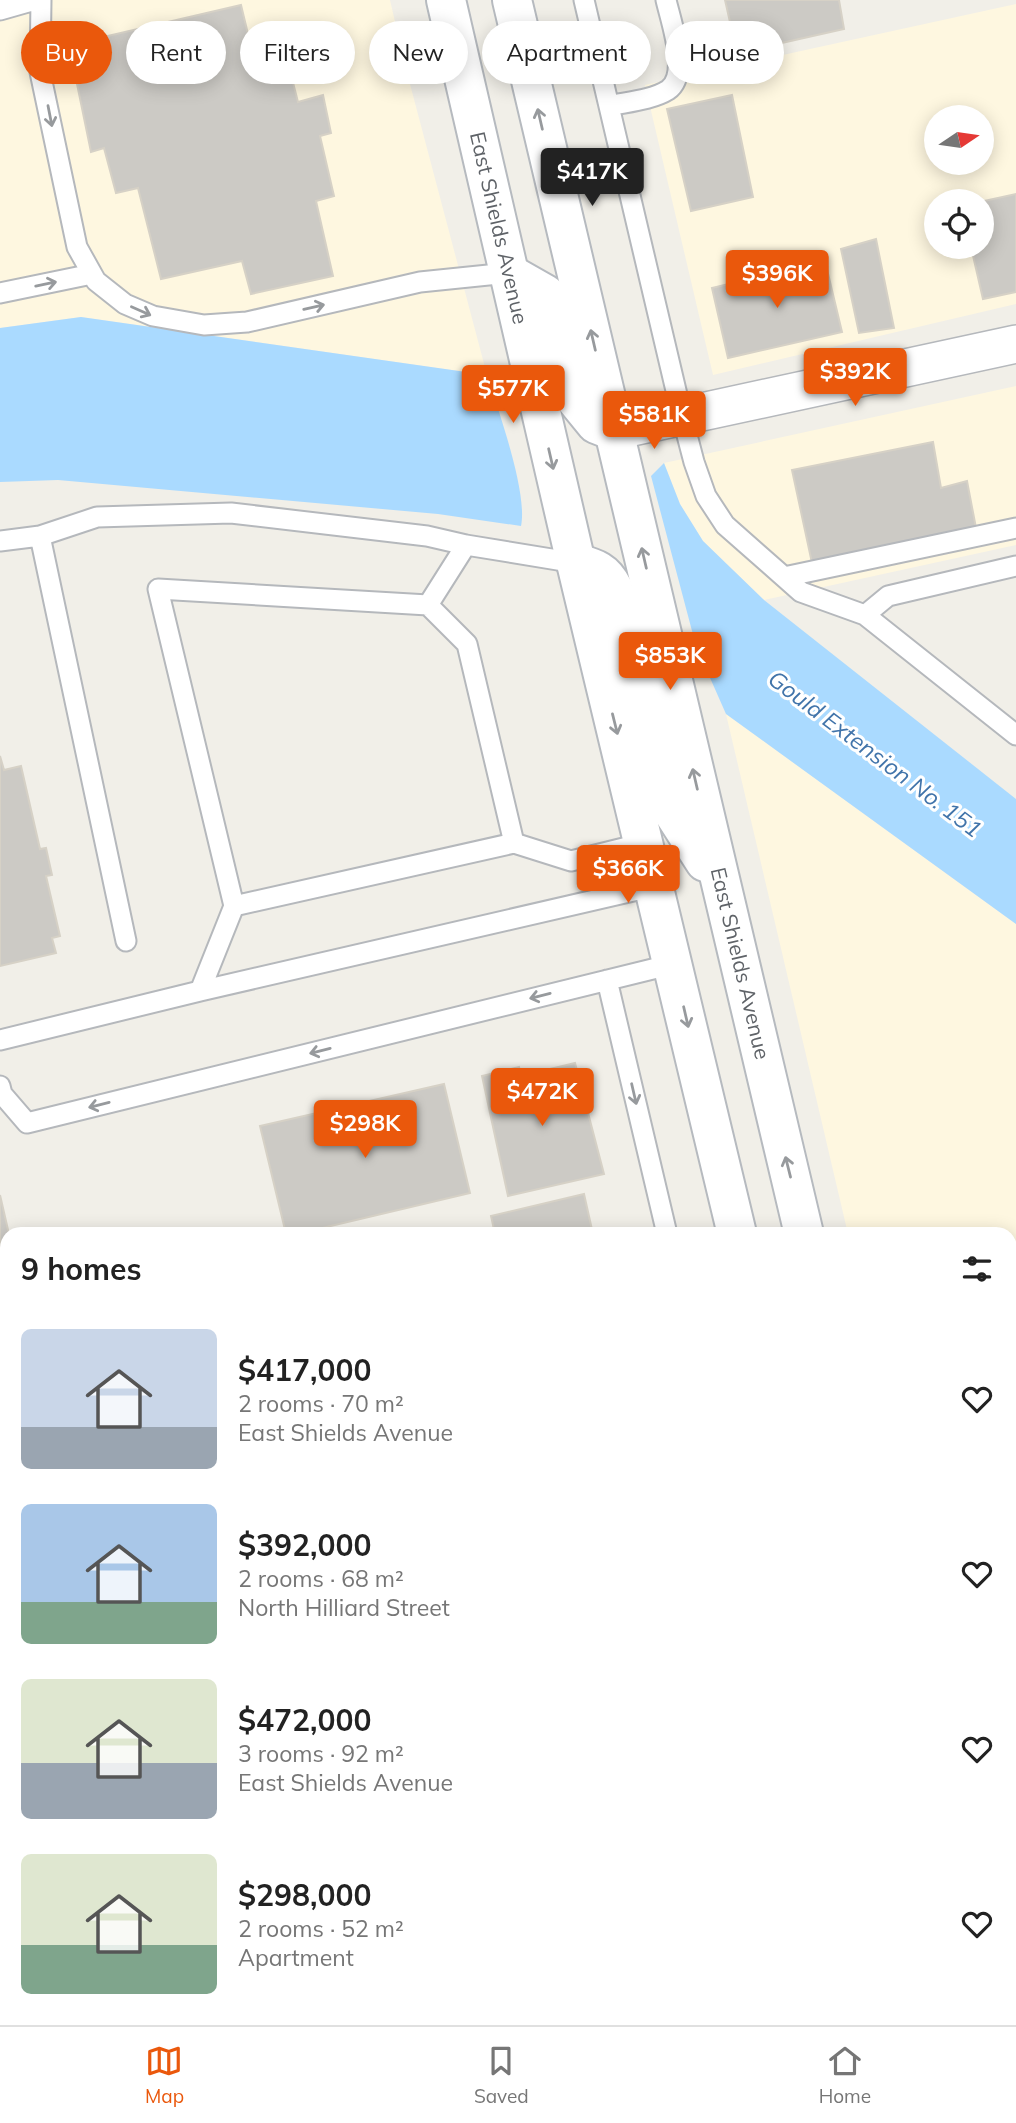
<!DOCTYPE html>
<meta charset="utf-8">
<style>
:root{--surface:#fff;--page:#f6f6f6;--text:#222;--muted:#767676;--line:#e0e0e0;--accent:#ea580c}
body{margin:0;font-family:Mulish,sans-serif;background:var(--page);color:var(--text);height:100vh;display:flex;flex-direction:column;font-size:26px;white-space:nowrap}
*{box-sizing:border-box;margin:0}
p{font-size:23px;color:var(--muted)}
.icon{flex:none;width:38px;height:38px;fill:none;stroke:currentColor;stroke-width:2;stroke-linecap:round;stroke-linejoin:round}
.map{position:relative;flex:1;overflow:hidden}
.sheet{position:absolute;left:0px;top:1227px;width:1017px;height:800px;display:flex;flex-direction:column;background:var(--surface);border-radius:21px 21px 0 0;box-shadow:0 4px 18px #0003}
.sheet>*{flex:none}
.guide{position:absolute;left:21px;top:21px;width:975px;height:63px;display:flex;gap:14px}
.needle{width:46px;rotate:77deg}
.tools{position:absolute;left:924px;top:105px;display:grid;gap:14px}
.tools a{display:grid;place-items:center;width:70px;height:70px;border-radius:50%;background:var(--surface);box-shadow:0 4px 18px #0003;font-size:35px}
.price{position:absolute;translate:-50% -60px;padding:0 16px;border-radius:7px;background:var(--accent);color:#fff;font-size:23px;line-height:46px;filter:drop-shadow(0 2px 4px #0008)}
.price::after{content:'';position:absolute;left:50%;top:42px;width:21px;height:16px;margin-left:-10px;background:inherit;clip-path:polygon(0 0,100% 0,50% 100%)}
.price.on{background:#222;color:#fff}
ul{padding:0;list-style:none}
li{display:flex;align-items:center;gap:21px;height:175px;padding:0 21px}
li span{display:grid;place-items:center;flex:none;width:196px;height:140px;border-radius:10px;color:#555}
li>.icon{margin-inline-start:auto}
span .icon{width:84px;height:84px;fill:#fffc;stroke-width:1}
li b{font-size:30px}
h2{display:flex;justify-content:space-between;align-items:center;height:84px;padding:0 21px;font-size:30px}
.chip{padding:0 24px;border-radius:32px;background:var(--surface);box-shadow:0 4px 18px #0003;font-size:24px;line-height:63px}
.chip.on{background:var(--accent);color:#fff}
.dock{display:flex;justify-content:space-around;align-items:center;height:98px;border-top:2px solid var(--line);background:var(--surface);font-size:19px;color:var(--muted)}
.dock a{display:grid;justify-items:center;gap:4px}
.dock .on{color:var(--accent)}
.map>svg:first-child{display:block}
.commercial{fill:#fef7e0;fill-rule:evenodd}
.education{fill:#e1ded6}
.water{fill:#aadaff}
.building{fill:#cccac5;stroke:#d6d1c6;stroke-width:2}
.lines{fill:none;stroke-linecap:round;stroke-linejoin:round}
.service-casing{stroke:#b5b8bc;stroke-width:23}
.minor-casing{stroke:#b5b8bc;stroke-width:40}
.tertiary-casing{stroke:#b5b8bc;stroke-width:42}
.secondary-casing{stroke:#b6babf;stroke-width:42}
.service{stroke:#fff;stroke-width:19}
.minor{stroke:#fff;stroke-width:37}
.tertiary{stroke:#fff;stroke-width:38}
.secondary{stroke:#fff;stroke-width:38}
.oneway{stroke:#979a9d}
.labels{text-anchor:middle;stroke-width:6;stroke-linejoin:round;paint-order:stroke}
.street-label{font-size:21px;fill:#5f6368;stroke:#fff}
.water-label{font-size:23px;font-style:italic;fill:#4174aa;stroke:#fff}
</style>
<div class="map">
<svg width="1016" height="2025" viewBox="0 0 1016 2025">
<rect width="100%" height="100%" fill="#f1efe8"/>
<!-- commercial -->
<path class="commercial" d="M0,0H390L406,69L487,375L81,317L0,328Z
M1016,4V304L713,375L645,85ZM936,117H982V163H936ZM936,201H982V247H936Z
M1016,386V545L764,600L703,541L680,504L664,463Z
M726,714L1016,924V1616L1010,1617V1234H848Z
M1016,1738V1938L1010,1911V1739Z
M437,2020H865L867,2025H438Z"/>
<!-- education -->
<path class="education" d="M285,2020H437L438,2025H286Z"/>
<!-- water -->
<path class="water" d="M81,317L487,375C498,410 528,492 521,526L438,514L58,480L0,482V328Z
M664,463L680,504L703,541L764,600L1016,799V924L726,714L696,646L651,476Z"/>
<!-- building -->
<path class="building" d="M725,0H839L844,29L737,53Z
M241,5L248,34L279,28L298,102L323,95L331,133L320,136L334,196L316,201L333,276L251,294L242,261L161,279L138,188L116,193L104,148L91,152L69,45Z
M732,95L753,197L691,211L667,109Z
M1016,194V292L983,299L971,247H982V219L988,217L984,201Z
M876,239L894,328L859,333L841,249Z
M825,261L842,332L728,358L712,288Z
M933,442L941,488L967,481L976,528L812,563L792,470Z
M0,756L4,770L21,766L40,849L46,848L52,875L46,876L60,936L52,938L56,953L0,966Z
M575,1063L604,1174L508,1196L482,1076L519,1067L521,1076Z
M444,1084L470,1193L297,1234H286L260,1126Z
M584,1194L593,1234H495L491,1216Z
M0,1195L9,1234L7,1694L0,1696Z
M1016,1774V1855L1010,1828V1775Z
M7,1994V2020H86L87,2025H2L0,1996Z
M98,2020H159L137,2025H100Z
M232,2020H284L286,2025H233Z
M323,2020H431L432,2023L324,2025Z
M624,2020H709L686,2025H625Z"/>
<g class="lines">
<!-- service casing -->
<g class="service-casing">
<path id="service" d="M41,0L40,72L77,247L96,281L125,304L153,316L204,325L247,322L420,282L508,273
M584,0L682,416L694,462L706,496L725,525L801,592L865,615L1016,735
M0,10L35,0
M609,106C627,102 652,100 668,90C690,75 671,22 666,0
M0,293L92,274
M40,536L126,941
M0,541L40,536L97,517L231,513L427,536L466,545L576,563
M784,577L1016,528
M428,605L466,545
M865,615L888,596L1016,566
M514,843L571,861L644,843
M234,906L514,843L467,644L428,605L158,589L234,906L200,991L655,886
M607,980L667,1234
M0,1040L200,991
M0,1086L2,1094L27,1123L673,964
M0,1775L7,1774
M1010,1983L1016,1981
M594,2020L595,2025
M803,2020L804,2025
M878,2025L902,2020"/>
</g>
<!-- minor casing -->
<g class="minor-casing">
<path id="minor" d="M614,431L1016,344
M0,1910L7,1908"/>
</g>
<!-- tertiary casing -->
<g class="tertiary-casing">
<path id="tertiary" d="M1010,1675L1016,1674"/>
</g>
<!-- secondary casing -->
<g class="secondary-casing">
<g id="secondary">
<path id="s1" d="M446,0L576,563L737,1234"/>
<path id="s2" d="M512,0L804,1234"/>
<path d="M508,273L545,294L569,391L596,424L614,431"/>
<path d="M576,563C594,568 604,570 613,588L667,803L705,862"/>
<path d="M922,2020L924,2025"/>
<path d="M992,2020L993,2025"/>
</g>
</g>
<!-- service -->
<use href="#service" class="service"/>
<!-- minor -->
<use href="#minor" class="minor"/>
<!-- tertiary -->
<use href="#tertiary" class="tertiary"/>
<!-- secondary -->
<use href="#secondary" class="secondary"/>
</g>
<!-- one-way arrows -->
<defs><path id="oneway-shaft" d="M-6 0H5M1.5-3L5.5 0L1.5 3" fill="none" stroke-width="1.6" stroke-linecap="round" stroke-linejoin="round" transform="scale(1.75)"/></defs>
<g class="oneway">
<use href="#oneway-shaft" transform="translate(50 116) rotate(79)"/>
<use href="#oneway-shaft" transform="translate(540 119) rotate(-103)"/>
<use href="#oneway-shaft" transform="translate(46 284) rotate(-12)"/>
<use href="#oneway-shaft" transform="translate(314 307) rotate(-13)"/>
<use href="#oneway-shaft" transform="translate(141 311) rotate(24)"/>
<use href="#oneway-shaft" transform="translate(593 340) rotate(-103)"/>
<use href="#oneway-shaft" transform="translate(551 459) rotate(77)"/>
<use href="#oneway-shaft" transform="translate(644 558) rotate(-103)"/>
<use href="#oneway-shaft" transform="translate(615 724) rotate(76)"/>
<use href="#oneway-shaft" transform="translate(695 779) rotate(-103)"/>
<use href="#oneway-shaft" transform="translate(540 996) rotate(166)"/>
<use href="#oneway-shaft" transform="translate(686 1017) rotate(77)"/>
<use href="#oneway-shaft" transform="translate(320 1051) rotate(166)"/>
<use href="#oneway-shaft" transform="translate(634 1094) rotate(77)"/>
<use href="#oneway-shaft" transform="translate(99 1105) rotate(166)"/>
<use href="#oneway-shaft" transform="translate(788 1167) rotate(-104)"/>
</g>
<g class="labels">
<!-- street labels -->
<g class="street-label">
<text dy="7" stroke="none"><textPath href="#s1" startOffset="234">East Shields Avenue</textPath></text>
<text dy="7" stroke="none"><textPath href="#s2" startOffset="990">East Shields Avenue</textPath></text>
</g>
<!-- water labels -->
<g class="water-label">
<text transform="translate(875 754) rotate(37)" y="8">Gould Extension No. 151</text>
</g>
</g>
</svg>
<div class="tools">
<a><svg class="needle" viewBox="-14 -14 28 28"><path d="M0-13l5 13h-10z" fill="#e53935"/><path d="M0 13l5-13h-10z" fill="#767676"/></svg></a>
<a><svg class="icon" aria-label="locate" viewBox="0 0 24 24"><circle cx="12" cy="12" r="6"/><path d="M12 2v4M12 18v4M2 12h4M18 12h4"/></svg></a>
</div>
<b class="price on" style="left:592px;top:208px">$417K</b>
<b class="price" style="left:777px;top:310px">$396K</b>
<b class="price" style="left:855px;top:408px">$392K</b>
<b class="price" style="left:513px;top:425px">$577K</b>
<b class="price" style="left:654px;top:451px">$581K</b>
<b class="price" style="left:670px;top:692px">$853K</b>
<b class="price" style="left:628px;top:905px">$366K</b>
<b class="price" style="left:542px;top:1128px">$472K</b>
<b class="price" style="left:365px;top:1160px">$298K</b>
<div class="guide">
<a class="chip on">Buy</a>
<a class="chip">Rent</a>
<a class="chip">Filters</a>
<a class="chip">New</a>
<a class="chip">Apartment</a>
<a class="chip">House</a>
</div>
<section class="sheet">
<h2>9 homes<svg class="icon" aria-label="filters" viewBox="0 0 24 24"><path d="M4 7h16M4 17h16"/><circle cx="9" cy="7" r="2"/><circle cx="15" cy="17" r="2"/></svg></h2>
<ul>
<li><span style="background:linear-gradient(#c9d6e8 70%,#9aa5b1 0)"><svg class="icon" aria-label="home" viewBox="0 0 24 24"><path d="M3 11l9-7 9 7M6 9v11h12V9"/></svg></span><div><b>$417,000</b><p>2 rooms · 70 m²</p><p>East Shields Avenue</p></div><svg class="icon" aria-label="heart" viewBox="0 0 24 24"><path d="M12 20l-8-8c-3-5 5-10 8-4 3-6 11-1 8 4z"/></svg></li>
<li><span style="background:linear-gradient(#a9c7e8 70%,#7fa58c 0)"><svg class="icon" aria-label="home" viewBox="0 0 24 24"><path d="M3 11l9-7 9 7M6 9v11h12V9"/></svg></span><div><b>$392,000</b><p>2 rooms · 68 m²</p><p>North Hilliard Street</p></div><svg class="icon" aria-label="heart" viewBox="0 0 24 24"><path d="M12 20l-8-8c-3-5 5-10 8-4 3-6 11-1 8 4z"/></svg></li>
<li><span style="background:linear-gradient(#dfe7d0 60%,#9aa5b1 0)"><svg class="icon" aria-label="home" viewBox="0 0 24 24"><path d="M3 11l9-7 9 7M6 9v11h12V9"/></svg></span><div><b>$472,000</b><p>3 rooms · 92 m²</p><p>East Shields Avenue</p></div><svg class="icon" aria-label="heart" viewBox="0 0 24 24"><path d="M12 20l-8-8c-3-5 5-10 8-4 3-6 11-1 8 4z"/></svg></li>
<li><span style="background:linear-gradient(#dfe7d0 65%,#7fa58c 0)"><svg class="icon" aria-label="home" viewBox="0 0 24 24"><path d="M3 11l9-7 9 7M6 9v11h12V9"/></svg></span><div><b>$298,000</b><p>2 rooms · 52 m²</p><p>Apartment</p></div><svg class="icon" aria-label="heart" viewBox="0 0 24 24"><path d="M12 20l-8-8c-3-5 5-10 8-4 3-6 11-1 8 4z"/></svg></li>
</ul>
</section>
</div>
<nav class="dock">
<a class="on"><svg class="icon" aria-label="map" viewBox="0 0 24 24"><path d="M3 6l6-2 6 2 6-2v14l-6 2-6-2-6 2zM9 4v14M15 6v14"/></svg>Map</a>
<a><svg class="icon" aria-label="saved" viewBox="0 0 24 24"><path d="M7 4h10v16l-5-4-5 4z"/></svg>Saved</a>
<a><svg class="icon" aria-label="home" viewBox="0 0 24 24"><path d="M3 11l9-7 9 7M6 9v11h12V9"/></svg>Home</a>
</nav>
